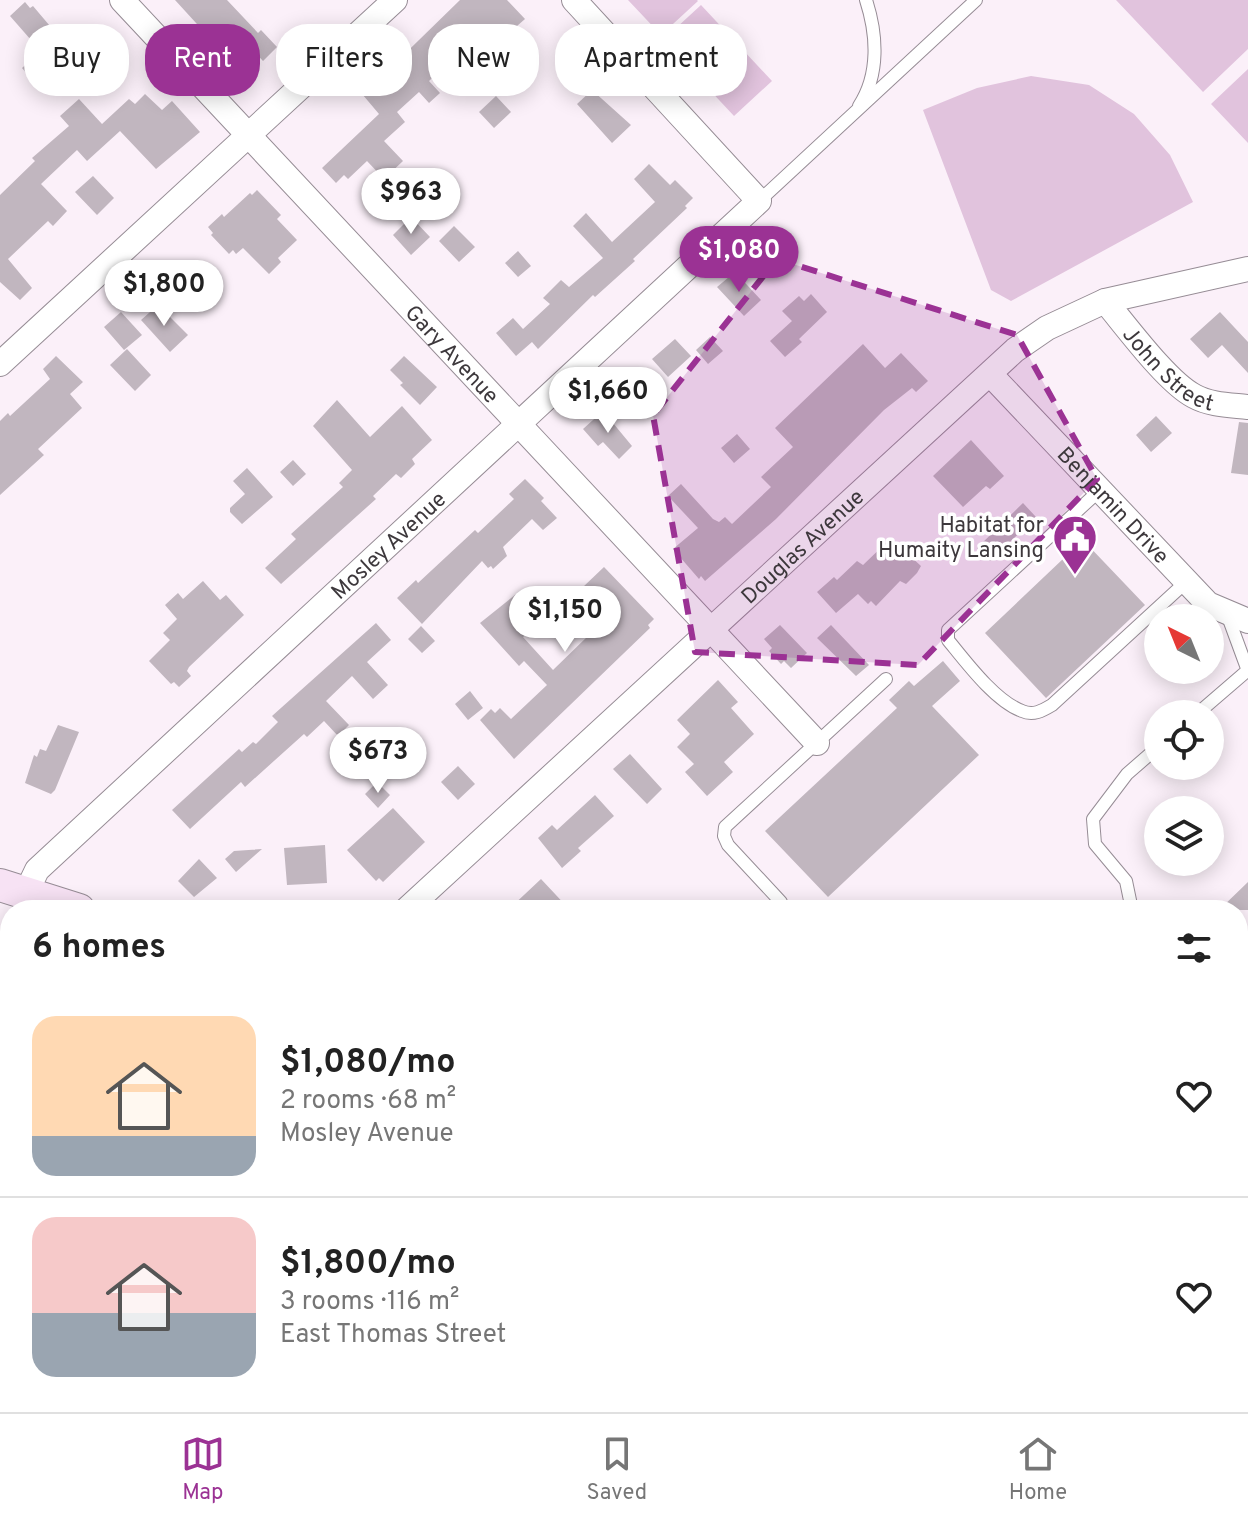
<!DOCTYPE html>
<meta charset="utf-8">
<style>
:root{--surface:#fff;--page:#f2f2f2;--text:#222;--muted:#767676;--line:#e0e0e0;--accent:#9b3294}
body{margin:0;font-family:Overpass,sans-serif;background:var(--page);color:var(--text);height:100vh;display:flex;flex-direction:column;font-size:30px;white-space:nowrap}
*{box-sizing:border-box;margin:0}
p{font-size:26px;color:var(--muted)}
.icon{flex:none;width:44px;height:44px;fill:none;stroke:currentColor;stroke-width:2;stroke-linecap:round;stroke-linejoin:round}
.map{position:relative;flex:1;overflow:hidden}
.side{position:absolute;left:0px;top:900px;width:1248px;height:512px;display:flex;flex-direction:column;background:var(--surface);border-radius:32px 32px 0 0;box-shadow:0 4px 20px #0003}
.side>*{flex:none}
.banner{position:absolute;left:24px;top:24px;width:800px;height:72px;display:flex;gap:16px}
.needle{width:52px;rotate:317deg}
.buttons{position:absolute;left:1144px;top:604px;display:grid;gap:16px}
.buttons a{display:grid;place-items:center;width:80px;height:80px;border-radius:50%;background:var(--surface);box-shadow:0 4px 20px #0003;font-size:40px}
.price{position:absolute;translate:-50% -68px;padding:0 18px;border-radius:28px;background:#fff;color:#222;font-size:26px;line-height:52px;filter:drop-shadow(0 2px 4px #0008)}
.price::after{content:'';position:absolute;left:50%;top:48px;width:24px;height:18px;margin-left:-12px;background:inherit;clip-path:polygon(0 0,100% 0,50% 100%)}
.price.current{background:var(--accent);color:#fff}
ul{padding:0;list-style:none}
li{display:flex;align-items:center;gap:24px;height:200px;padding:0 32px}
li+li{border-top:2px solid var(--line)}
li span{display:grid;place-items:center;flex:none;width:224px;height:160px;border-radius:24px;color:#555}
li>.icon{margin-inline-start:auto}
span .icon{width:96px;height:96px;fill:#fffc;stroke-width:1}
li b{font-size:34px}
h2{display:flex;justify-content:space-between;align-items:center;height:96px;padding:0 32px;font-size:34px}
.pill{padding:0 28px;border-radius:32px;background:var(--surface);box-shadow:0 4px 20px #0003;font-size:28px;line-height:72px}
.pill.current{background:var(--accent);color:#fff}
.dock{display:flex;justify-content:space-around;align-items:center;height:112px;border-top:2px solid var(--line);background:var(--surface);font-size:22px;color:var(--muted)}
.dock a{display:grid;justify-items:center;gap:4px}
.dock .current{color:var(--accent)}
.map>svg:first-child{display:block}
.green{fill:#e1c3dd}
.building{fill:#c1b6bf}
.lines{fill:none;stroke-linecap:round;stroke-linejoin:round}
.lane-casing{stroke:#968c95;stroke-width:14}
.street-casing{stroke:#968c95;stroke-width:26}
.secondary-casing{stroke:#968c95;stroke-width:34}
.lane{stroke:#fff;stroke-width:12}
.street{stroke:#fff;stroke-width:24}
.secondary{stroke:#f7e2f4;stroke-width:32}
.rail-casing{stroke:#8d858b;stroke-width:9}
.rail{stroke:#fff;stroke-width:6;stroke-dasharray:18;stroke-linecap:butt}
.marked{fill:#9b3294;fill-opacity:0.2;stroke:#9b3294;stroke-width:6;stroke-dasharray:16 10;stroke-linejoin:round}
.labels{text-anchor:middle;stroke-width:7;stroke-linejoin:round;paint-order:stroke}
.street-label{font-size:22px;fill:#3d383c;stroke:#fff}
.poi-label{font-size:22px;fill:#3d383c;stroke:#fff;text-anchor:end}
</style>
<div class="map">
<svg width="1248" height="1412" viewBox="0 0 1248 1412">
<rect width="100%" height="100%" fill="#fbf0f9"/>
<!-- green -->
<path class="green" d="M628,0H697L698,1L661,35Z
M1116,0H1248V49L1203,92Z
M701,5L772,81L734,116L663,40Z
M1248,69V143L1211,104Z
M1031,76L1089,85L1134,114L1170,155L1193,202L1011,301L991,290L923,110L977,88Z"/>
<!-- building -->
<path class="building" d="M175,0H227L258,33L261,30L277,47L263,61L248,45L226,66L213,53L216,50L204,38L207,35Z
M460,0H507L525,19L509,33L505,29L486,46L471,29L447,50L454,57L429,81L440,93L429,103L419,92L397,112L405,122L384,141L403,161L384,179L367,161L348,179L344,175L336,183L322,168L379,114L357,88L371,76L376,80H378Z
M25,2L30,8L33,6L55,32L38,48L10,16Z
M36,55L50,70L36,84L22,68Z
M592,90L631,125L612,143L577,104Z
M145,94L162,110L172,101L200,132L156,169L120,131L87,161L77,150L41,184L67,211L53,226L48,221L8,259L32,288L20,300L0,282V195L35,161L32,158L69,126L60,116L79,99L102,124L129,99L135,104Z
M496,96L511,112L494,128L479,112Z
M649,164L670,185L675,180L693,198L685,206L687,208L633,259L635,261L595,297L593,295L538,349L532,342L516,356L496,333L513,318L523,329L550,304L543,298L561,280L569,287L603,258L573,226L586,213L612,242L655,202L634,179Z
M93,176L114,198L97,215L75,192Z
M257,190L281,215L277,219L297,240L278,258L281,262L269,274L243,248L236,254L233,250L229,254L211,235L213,233L208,227L222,214L224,217L250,193L252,195Z
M411,217L430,237L411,255L393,235Z
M454,226L475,247L459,262L439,241Z
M518,251L531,266L518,277L505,263Z
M735,272L761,300L744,316L717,287Z
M811,294L827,312L799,339L802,342L785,357L770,341L792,321L782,311L799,296L804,301Z
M158,305L188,335L170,352L141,320Z
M121,312L142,335L124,350L104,327Z
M1220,312L1248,342V373L1222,345L1208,358L1190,339Z
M710,337L723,351L708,364L696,350Z
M675,339L691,356L668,377L652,359Z
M863,344L885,368L901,353L928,381L916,392L912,388L884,410L776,519L705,581L701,576L699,579L673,549L698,528L668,496L681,484L713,519L719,522L725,517L732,524L771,487L761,477L793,447L775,428Z
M127,349L151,375L135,391L110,365Z
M56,356L83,382L70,394L82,408L38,449L44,455L0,495V421L8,413L10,416L50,379L43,369Z
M404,356L437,387L420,405L400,385L403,383L390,370Z
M337,400L370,437L402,406L432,440L412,459L415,464L401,478L396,474L373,496L376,499L281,584L265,568L296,539L291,534L343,487L339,483L352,470L313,426Z
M603,411L632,446L619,459L603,442L598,446L583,429Z
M1156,416L1172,433L1151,452L1136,435Z
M1239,422L1248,423V475L1231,473Z
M737,434L750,449L734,463L721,448Z
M971,440L1004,476L990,489L986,486L963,507L933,476Z
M293,460L306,474L293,486L280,472Z
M247,468L273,497L242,524L230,512V508L245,494L233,481Z
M525,479L544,498L541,501L557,518L543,530L532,519L503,547L507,556L493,569L491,566L488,568L482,561L422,624L397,598L416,580L418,583L475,530L478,533L514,499L509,494Z
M1023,503L1036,517L990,561L977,548Z
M889,540L893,544L895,542L921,566L917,573L906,584L900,581L876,606L871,601L868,604L858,594L836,613L817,592L834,577L837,580L857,561L863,565Z
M1083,540L1145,605L1046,698L985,633Z
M604,567L654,619L648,625L650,628L514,759L480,720L491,709L495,713L500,708L511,719L547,685L524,661L519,666L480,623L515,595L539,624L523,637L553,670L589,635L562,607Z
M203,581L220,600L226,595L244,615L189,667L187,671L191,676L179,687L174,682L171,684L149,661L170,640L163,633L177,619L165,605L178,593L183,599Z
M376,623L391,640L367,662L388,685L373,699L352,676L326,701L349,725L338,736L324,721L307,737L304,734L245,787L241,782L190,829L172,810L239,749L242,752L253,742L256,744L278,722L272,716Z
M780,625L807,653L791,668L784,661L781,664L769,651L772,648L764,639Z
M831,625L869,665L856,676L817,638Z
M421,626L435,641L422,653L408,639Z
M943,661L960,681L932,706L979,755L828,897L765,831L897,708L889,700L909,681L914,686Z
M718,680L738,702L731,708L754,734L724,762L733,772L707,796L685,772L694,764L677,747L690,734L677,720Z
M470,691L483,708L468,720L455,704Z
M58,725L79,732L55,790L51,794L25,783L34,755L37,757L40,749L46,751Z
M630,754L662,789L647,804L613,769Z
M458,766L475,784L458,800L441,782Z
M377,782L390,795L378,808L365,794Z
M595,795L614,816L578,848L581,851L562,868L538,838L552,825L557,830Z
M393,808L425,842L383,882L379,878L376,881L347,850Z
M325,845L327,883L287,885L284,848Z
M262,849L236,872L225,859L234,851Z
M199,859L217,878L194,897L178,881Z
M541,879L570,910H508Z
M1248,882V910H1219Z"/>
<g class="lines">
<!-- lane casing -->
<g class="lane-casing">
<path id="lane" d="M859,106C880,74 877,34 866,0
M759,201L976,0
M1100,490L948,630V640C966,662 995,701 1022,711C1033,716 1042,711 1052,705L1186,582
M1227,614L1248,671
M1197,714L1248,670
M781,902L728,845L724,836L725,827L886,679
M1132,910L1126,881L1095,844L1093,819L1127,774L1158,747
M1238,1041L1248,1039
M0,1190L10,1181
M0,1270L10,1271
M1238,1387L1248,1377
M1211,1412L1222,1402"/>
</g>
<!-- street casing -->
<g class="street-casing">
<g id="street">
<path id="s1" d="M122,0L817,743"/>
<path id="s2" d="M1105,301C1126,326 1167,382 1194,396C1210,405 1230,405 1248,407"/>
<path d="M0,364L395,0"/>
<path id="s3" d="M990,374L1208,604L1248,621"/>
<path id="s4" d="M26,893L37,870L759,201L574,0"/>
<path id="s5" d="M406,910L1015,350L1047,328L1105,301L1248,269"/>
<path d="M983,1412L994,1402"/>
</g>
</g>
<!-- secondary casing -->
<g class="secondary-casing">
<path id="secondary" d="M0,885L79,910
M1238,1273L1248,1276"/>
</g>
<!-- lane -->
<use href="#lane" class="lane"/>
<!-- street -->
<use href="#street" class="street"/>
<!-- secondary -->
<use href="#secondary" class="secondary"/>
<!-- rail casing -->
<g class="rail-casing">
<path id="rail" d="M1238,1201L1248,1200
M0,1318L10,1316
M0,1334L10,1333
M0,1389L10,1388"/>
</g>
<!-- rail -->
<use href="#rail" class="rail"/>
</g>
<!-- marked area -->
<path class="marked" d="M777,259L1017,335L1097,479L918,665L695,652L653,415Z"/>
<!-- icons -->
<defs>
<g id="civic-pin" transform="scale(2.3)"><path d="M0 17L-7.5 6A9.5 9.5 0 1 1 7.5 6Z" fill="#9b3294" stroke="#fff"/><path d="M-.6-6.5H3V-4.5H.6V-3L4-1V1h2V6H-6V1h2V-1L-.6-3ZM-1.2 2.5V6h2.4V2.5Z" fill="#fff"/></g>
</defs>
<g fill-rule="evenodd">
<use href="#civic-pin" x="1075" y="537"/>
</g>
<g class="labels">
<!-- street labels -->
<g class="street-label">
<text dy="8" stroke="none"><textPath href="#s1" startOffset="484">Gary Avenue</textPath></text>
<text dy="8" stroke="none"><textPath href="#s2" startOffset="94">John Street</textPath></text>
<text dy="8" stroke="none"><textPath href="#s3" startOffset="180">Benjamin Drive</textPath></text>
<text dy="8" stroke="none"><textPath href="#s4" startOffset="504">Mosley Avenue</textPath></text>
<text dy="8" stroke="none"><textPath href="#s5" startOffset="538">Douglas Avenue</textPath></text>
</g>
<!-- poi labels -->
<g class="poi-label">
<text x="1044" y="532">Habitat for<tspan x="1044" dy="25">Humaity Lansing</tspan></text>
</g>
</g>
</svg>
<div class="buttons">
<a><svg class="needle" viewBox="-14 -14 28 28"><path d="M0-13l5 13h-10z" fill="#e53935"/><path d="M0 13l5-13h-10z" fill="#767676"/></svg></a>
<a><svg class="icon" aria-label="locate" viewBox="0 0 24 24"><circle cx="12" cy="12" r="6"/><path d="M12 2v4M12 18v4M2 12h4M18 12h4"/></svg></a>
<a><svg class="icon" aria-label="layers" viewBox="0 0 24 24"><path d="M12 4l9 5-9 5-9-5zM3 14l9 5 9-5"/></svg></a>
</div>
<b class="price" style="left:411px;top:236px">$963</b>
<b class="price current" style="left:739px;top:294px">$1,080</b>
<b class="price" style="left:164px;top:328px">$1,800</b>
<b class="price" style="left:608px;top:435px">$1,660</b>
<b class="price" style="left:565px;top:654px">$1,150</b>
<b class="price" style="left:378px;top:795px">$673</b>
<div class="banner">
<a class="pill">Buy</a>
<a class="pill current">Rent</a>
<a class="pill">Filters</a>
<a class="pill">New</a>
<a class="pill">Apartment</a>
</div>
<section class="side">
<h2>6 homes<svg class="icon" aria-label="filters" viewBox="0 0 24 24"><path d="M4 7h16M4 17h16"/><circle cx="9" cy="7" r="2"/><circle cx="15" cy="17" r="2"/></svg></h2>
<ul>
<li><span style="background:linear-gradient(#ffd9b3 75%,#9aa5b1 0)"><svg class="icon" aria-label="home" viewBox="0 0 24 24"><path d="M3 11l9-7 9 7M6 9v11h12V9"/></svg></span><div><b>$1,080/mo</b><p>2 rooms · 68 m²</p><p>Mosley Avenue</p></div><svg class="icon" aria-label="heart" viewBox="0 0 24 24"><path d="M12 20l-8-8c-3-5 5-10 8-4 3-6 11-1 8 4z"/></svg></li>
<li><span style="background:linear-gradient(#f6c9c9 60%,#9aa5b1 0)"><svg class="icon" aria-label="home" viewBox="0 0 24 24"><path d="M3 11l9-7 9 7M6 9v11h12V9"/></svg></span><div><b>$1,800/mo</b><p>3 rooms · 116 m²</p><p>East Thomas Street</p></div><svg class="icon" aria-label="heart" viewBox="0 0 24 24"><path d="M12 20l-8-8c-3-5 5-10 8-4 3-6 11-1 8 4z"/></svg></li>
</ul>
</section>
</div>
<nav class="dock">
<a class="current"><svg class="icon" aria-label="map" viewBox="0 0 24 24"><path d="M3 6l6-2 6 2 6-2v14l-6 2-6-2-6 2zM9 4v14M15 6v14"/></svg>Map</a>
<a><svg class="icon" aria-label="saved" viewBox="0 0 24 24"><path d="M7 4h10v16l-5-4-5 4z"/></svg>Saved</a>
<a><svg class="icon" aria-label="home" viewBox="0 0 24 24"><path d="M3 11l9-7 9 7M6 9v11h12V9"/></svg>Home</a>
</nav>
